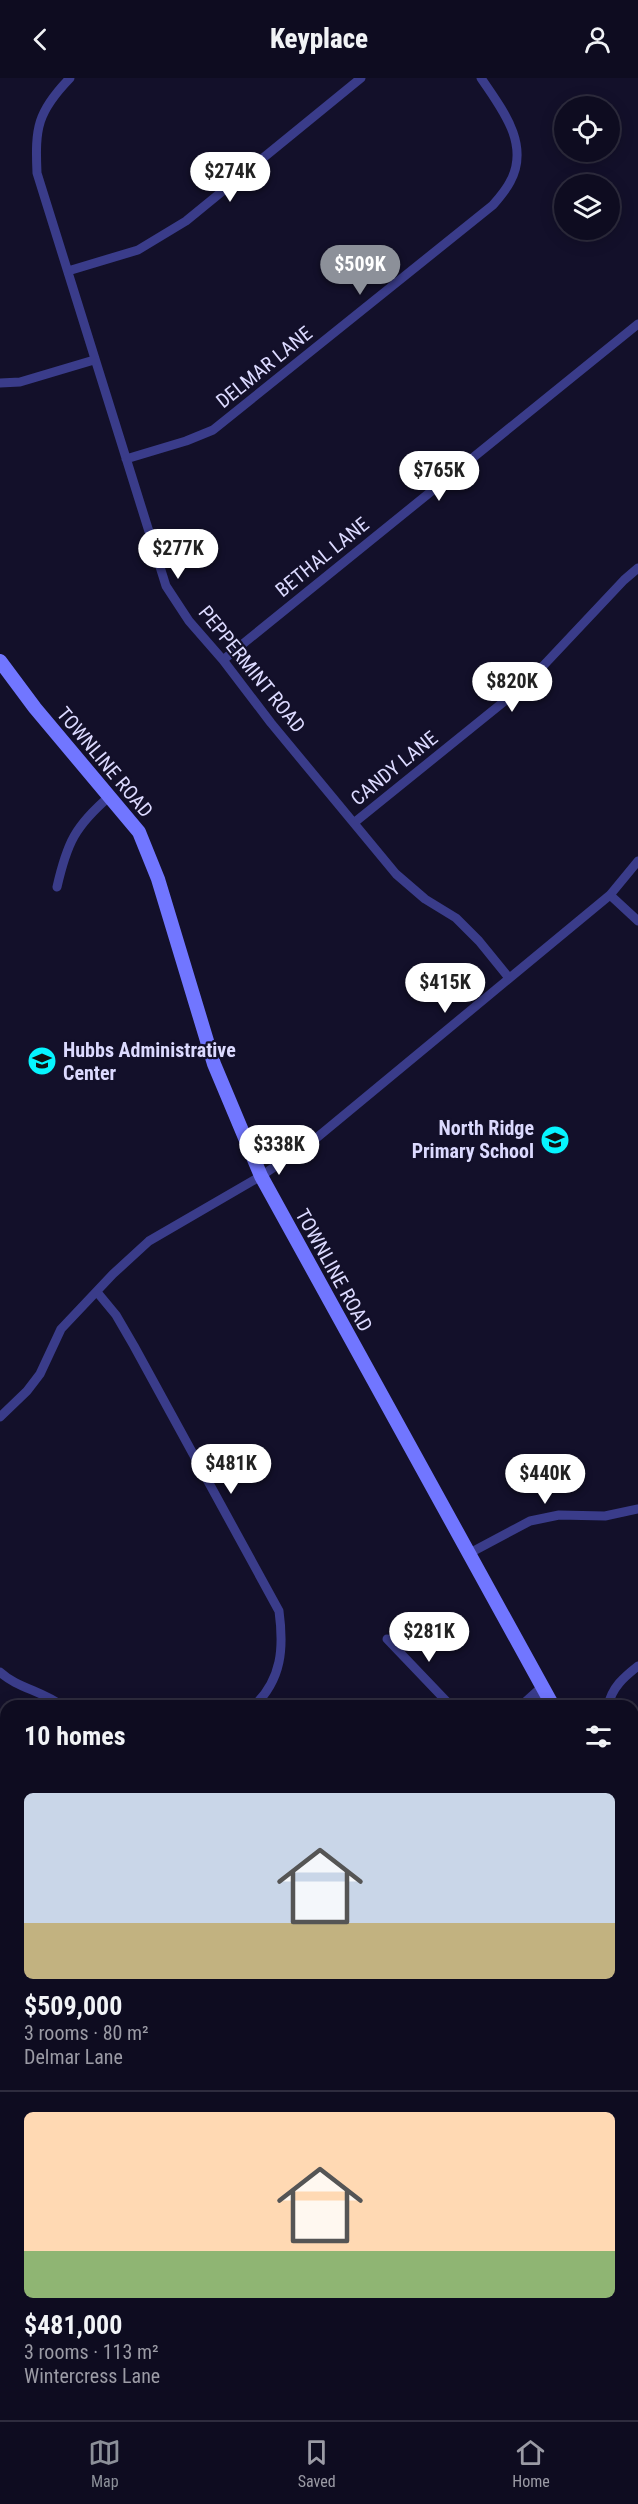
<!DOCTYPE html>
<meta charset="utf-8">
<style>
:root{--surface:#0e0c20;--page:#171529;--text:#f1f3f6;--muted:#9b9ba5;--line:#2e2c3e;--accent:#8c9099}
body{margin:0;font-family:"Roboto Condensed",sans-serif;background:var(--page);color:var(--text);height:100vh;display:flex;flex-direction:column;font-size:22px;white-space:nowrap}
*{box-sizing:border-box;margin:0}
p{font-size:20px;color:var(--muted)}
.icon{flex:none;width:33px;height:33px;fill:none;stroke:currentColor;stroke-width:2;stroke-linecap:round;stroke-linejoin:round}
.map{position:relative;flex:1;overflow:hidden}
.panel{position:absolute;left:0px;top:1622px;width:639px;height:722px;display:flex;flex-direction:column;background:var(--surface);border-radius:18px 18px 0 0;box-shadow:0 3px 15px #0003,0 0 0 2px var(--line)}
.panel>*{flex:none}
.controls{position:absolute;left:554px;top:18px;display:grid;gap:12px}
.controls a{display:grid;place-items:center;width:66px;height:66px;border-radius:50%;background:var(--surface);box-shadow:0 3px 15px #0003,0 0 0 2px var(--line);font-size:30px}
.price{position:absolute;translate:-50% -51px;padding:0 14px;border-radius:21px;background:#fff;color:#222;font-size:20px;line-height:39px;filter:drop-shadow(0 2px 3px #0008)}
.price::after{content:'';position:absolute;left:50%;top:36px;width:18px;height:14px;margin-left:-9px;background:inherit;clip-path:polygon(0 0,100% 0,50% 100%)}
.price.active{background:var(--accent);color:#fff}
ul{padding:0;list-style:none}
li{display:grid;align-content:center;gap:12px;height:318px;padding:0 24px}
li+li{border-top:2px solid var(--line)}
li span{display:grid;place-items:center;height:186px;border-radius:9px;color:#555}
li>.icon{margin-inline-start:auto}
span .icon{width:108px;height:108px;fill:#fffc;stroke-width:1}
li b{font-size:26px}
h2{display:flex;justify-content:space-between;align-items:center;height:72px;padding:0 24px;font-size:26px}
header{display:flex;justify-content:space-between;align-items:center;height:78px;padding:0 24px;background:var(--surface);font-size:27px;font-weight:800}
.dock{display:flex;justify-content:space-around;align-items:center;height:84px;border-top:2px solid var(--line);background:var(--surface);font-size:16px;color:var(--muted)}
.dock a{display:grid;justify-items:center;gap:3px}
.dock .active{color:var(--accent)}
.map>svg:first-child{display:block}
.lines{fill:none;stroke-linecap:round;stroke-linejoin:round}
.minor{stroke:#3a3c8a;stroke-width:9}
.tertiary{stroke:#3a3c8a;stroke-width:12}
.secondary{stroke:#7176ff;stroke-width:14}
.labels{text-anchor:middle;stroke-width:4.5;stroke-linejoin:round;paint-order:stroke}
.street-label{font-size:20px;fill:#dcdaff;stroke:#13102a}
.poi-label{font-size:20px;font-weight:bold;fill:#dcdaff;stroke:#13102a;text-anchor:start}
</style>
<header><svg class="icon" aria-label="back" viewBox="0 0 24 24"><path d="M15 5l-7 7 7 7"/></svg>Keyplace<svg class="icon" aria-label="person" viewBox="0 0 24 24"><circle cx="12" cy="8" r="4"/><path d="M4 21q1-7 8-7t8 7"/></svg></header>
<div class="map">
<svg width="638" height="2342" viewBox="0 0 638 2342">
<rect width="100%" height="100%" fill="#13102a"/>
<g class="lines">
<!-- minor -->
<path class="minor" d="M70,0C37,34 35,50 37,95L166,508L189,543L223,582L271,645L396,796L425,821L456,840L479,863L509,900
M68,193L138,172L186,143L361,0
M0,305L20,304L94,282
M126,381L186,363L213,352L493,127C499,120 506,112 510,104C531,66 501,30 481,0
M223,582L638,246
M355,744L527,605L624,502L638,490
M57,809C67,765 75,748 110,718
M610,817L638,843
M97,1214L116,1237L134,1268L279,1533C284,1570 282,1601 254,1628
M0,1339L27,1313L40,1296L61,1251L113,1196L149,1163L261,1098L314,1062L610,817L638,783
M468,1476L530,1443L559,1437L605,1438L638,1431
M387,1561L451,1628
M0,1594C17,1610 43,1613 62,1628
M608,1628C612,1609 624,1599 638,1588
M633,1671L638,1679
M633,1714L638,1711
M0,1873L6,1868
M633,1955L638,1948
M633,2159L638,2167
M118,2337L124,2342
M396,2337L402,2342
M25,2342L30,2337
M329,2342L333,2337"/>
<!-- tertiary -->
<path class="tertiary" d="M523,1628L543,1610
M0,2119L6,2114"/>
<!-- secondary -->
<path class="secondary" d="M0,583L35,630L139,754L158,801L214,986L261,1098L553,1628
M633,1767L638,1776"/>
</g>
<!-- icons -->
<defs>
<g id="school-disc" transform="scale(1.5)"><circle r="9.5" fill="#06f5ff" stroke="#13102a"/><path d="M0-5L7-2L0 1L-7-2ZM-4 1L0 2.5L4 1V4Q0 6-4 4Z" fill="#111"/></g>
</defs>
<g fill-rule="evenodd">
<use href="#school-disc" x="42" y="983"/>
<use href="#school-disc" x="555" y="1062"/>
</g>
<g class="labels">
<!-- street labels -->
<g class="street-label">
<text transform="translate(264 289) rotate(-39)" y="7">DELMAR LANE</text>
<text transform="translate(322 479) rotate(-39)" y="7">BETHAL LANE</text>
<text transform="translate(252 591) rotate(51)" y="7">PEPPERMINT ROAD</text>
<text transform="translate(105 684) rotate(50)" y="7">TOWNLINE ROAD</text>
<text transform="translate(394 690) rotate(-39)" y="7">CANDY LANE</text>
<text transform="translate(334 1192) rotate(61)" y="7">TOWNLINE ROAD</text>
</g>
<!-- poi labels -->
<g class="poi-label">
<text x="63" y="979">Hubbs Administrative<tspan x="63" dy="23">Center</tspan></text>
<text x="534" y="1057" text-anchor="end">North Ridge<tspan x="534" dy="23">Primary School</tspan></text>
</g>
</g>
</svg>
<div class="controls">
<a><svg class="icon" aria-label="locate" viewBox="0 0 24 24"><circle cx="12" cy="12" r="6"/><path d="M12 2v4M12 18v4M2 12h4M18 12h4"/></svg></a>
<a><svg class="icon" aria-label="layers" viewBox="0 0 24 24"><path d="M12 4l9 5-9 5-9-5zM3 14l9 5 9-5"/></svg></a>
</div>
<b class="price" style="left:230px;top:125px">$274K</b>
<b class="price active" style="left:360px;top:218px">$509K</b>
<b class="price" style="left:439px;top:424px">$765K</b>
<b class="price" style="left:178px;top:502px">$277K</b>
<b class="price" style="left:512px;top:635px">$820K</b>
<b class="price" style="left:445px;top:936px">$415K</b>
<b class="price" style="left:279px;top:1098px">$338K</b>
<b class="price" style="left:231px;top:1417px">$481K</b>
<b class="price" style="left:545px;top:1427px">$440K</b>
<b class="price" style="left:429px;top:1585px">$281K</b>
<section class="panel">
<h2>10 homes<svg class="icon" aria-label="filters" viewBox="0 0 24 24"><path d="M4 7h16M4 17h16"/><circle cx="9" cy="7" r="2"/><circle cx="15" cy="17" r="2"/></svg></h2>
<ul>
<li><span style="background:linear-gradient(#c9d6e8 70%,#c2b280 0)"><svg class="icon" aria-label="home" viewBox="0 0 24 24"><path d="M3 11l9-7 9 7M6 9v11h12V9"/></svg></span><div><b>$509,000</b><p>3 rooms · 80 m²</p><p>Delmar Lane</p></div></li>
<li><span style="background:linear-gradient(#ffd9b3 75%,#8fb573 0)"><svg class="icon" aria-label="home" viewBox="0 0 24 24"><path d="M3 11l9-7 9 7M6 9v11h12V9"/></svg></span><div><b>$481,000</b><p>3 rooms · 113 m²</p><p>Wintercress Lane</p></div></li>
</ul>
</section>
</div>
<nav class="dock">
<a class="active"><svg class="icon" aria-label="map" viewBox="0 0 24 24"><path d="M3 6l6-2 6 2 6-2v14l-6 2-6-2-6 2zM9 4v14M15 6v14"/></svg>Map</a>
<a><svg class="icon" aria-label="saved" viewBox="0 0 24 24"><path d="M7 4h10v16l-5-4-5 4z"/></svg>Saved</a>
<a><svg class="icon" aria-label="home" viewBox="0 0 24 24"><path d="M3 11l9-7 9 7M6 9v11h12V9"/></svg>Home</a>
</nav>
